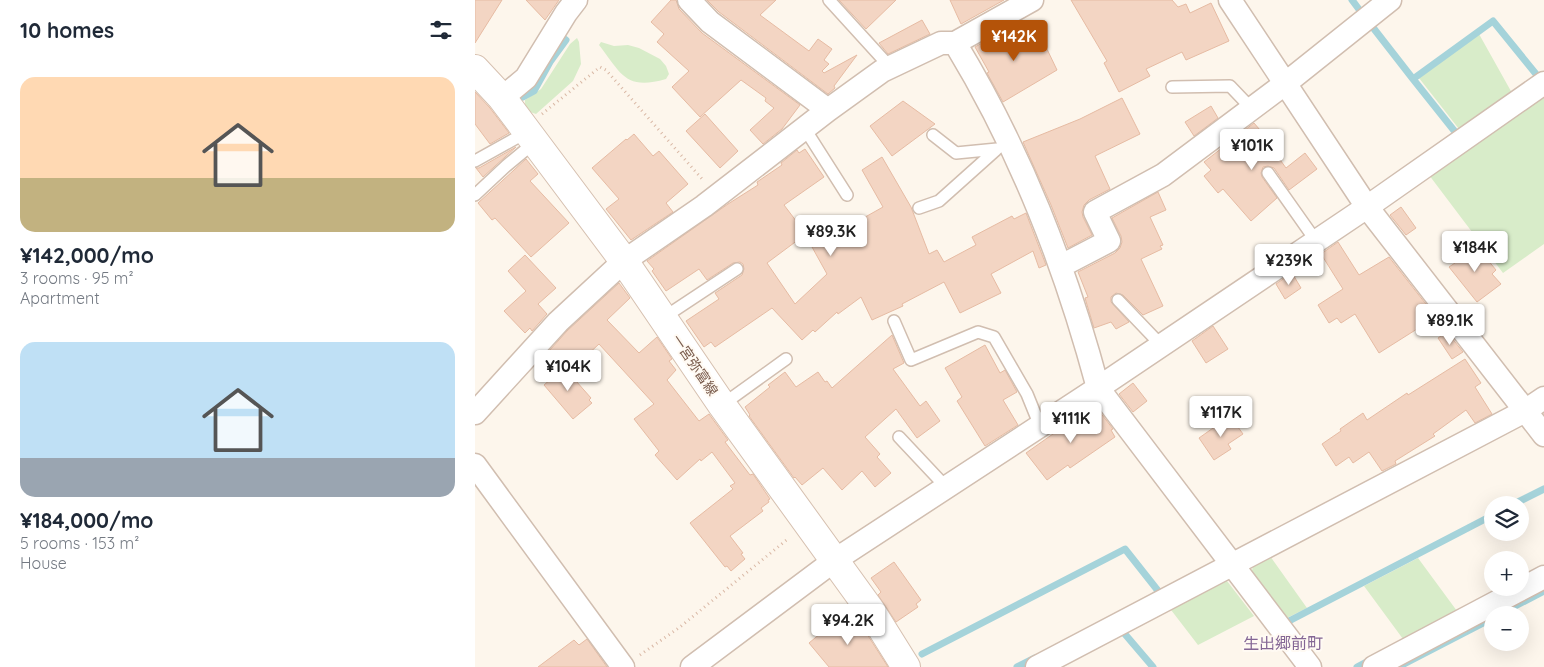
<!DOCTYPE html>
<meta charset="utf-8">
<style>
:root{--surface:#fff;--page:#f2f2f3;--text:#1f2937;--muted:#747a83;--accent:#b45309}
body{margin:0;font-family:Quicksand,"Noto Sans JP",sans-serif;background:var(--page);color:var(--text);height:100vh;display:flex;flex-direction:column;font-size:19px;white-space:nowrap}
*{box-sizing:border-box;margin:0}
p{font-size:16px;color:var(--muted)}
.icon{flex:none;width:28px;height:28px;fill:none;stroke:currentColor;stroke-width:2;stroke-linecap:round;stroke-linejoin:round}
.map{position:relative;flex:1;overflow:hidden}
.details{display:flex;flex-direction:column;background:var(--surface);width:475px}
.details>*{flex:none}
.fabs{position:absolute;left:1009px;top:496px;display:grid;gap:10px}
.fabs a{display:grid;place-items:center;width:45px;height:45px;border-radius:50%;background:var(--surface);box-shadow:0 5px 20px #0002;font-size:25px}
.price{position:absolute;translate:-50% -42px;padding:0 11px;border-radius:5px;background:#fff;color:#222;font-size:16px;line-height:32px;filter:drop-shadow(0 1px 2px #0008)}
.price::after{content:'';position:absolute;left:50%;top:30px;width:15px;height:11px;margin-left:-8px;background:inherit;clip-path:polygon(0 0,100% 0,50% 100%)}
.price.selected{background:var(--accent);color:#fff}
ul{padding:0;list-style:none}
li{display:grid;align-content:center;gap:10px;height:265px;padding:0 20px}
li span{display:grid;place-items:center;height:155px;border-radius:15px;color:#555}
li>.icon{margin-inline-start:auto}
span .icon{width:90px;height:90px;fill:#fffc;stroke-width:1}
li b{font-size:21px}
h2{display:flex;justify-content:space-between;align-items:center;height:60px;padding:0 20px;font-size:21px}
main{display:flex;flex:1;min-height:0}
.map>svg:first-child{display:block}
.green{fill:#d8ecc9}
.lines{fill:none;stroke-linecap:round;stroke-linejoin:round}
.stream{stroke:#a5d3da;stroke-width:7}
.building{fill:#f3d5c3;stroke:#e6bba3}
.service-casing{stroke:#d1beb0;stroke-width:14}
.minor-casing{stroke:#d1beb0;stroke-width:25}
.secondary-casing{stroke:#d6c0b0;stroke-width:30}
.path{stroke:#d9b8a5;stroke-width:3;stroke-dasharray:1 4;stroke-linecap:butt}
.service{stroke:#fff;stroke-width:11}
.minor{stroke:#fff;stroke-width:22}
.secondary{stroke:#fff;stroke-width:28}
.labels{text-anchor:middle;stroke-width:4;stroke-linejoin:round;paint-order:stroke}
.street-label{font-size:14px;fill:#7a5c4d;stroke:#fffaf3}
.quarter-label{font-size:16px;fill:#846695;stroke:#fffaf3}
</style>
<main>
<section class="details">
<h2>10 homes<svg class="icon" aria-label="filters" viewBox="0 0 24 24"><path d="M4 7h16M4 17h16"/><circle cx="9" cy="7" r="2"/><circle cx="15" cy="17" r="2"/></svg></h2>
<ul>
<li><span style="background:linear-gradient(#ffd9b3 65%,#c2b280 0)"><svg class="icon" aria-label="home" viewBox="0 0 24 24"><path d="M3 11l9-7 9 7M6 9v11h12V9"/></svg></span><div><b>¥142,000/mo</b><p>3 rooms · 95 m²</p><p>Apartment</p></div></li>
<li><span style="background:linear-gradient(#bfe0f5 75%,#9aa5b1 0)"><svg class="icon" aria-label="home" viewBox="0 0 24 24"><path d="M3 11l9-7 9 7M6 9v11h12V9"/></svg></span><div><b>¥184,000/mo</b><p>5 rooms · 153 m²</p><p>House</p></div></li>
</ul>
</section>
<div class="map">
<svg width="1069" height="667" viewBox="0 0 1069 667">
<rect width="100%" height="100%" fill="#fdf6ec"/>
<!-- green -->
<path class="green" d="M1004,34L1037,93L984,129L944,78Z
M102,38L104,42L106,64L98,81L61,114L55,112L50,105V100L66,89L95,44Z
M126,42L139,46L153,45L164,48L185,59L191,66L194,74L191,79C150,91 146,73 124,45Z
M1069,94V244L1028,273L954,175Z
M795,556L832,608L812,618L777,571L778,565Z
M943,558L982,611L928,639L889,586Z
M745,577L752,581L779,616L723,645L693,606Z"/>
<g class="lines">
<!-- stream -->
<path class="stream" d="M877,0L886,12
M896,25L938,79L1018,21L1061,74
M938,79L981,133
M48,97L59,91L75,62L91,40L87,37
M1037,505L1069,489
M1023,615L1069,591
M814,621L1018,515
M649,633L678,667
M447,654L650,549L684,592L680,595
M542,667L560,658
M882,667L897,659
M923,667L1018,618"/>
</g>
<!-- building -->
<path class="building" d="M0,0H27L0,43Z
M51,0H84L70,20Z
M196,0H201L204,9L227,33L325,105L307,129L288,144L275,130L299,108L290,101L291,98L266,80L225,117L197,87L214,71L182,42L189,34L176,22Z
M232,0H301L285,15L334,51L343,39L357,49L349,60L354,64L347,71L349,73L382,55L359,86L360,88L353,94L244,12Z
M364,0H421L391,29Z
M475,0H529L486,24Z
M596,0H697L703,7L711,4L715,13L736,3L754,41L711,60L707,52L671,69L675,76L644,92L629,63L632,61Z
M447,20L455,34L413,54L404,43Z
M543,23L559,50L570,45L582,70L528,102L512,73L514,72L500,47Z
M0,92L15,108L34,133L15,144L0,124Z
M647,98L665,134L620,156L635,189L614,200L609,205L607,212L608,217L617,235L593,248L576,205L548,142L605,119Z
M428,101L460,124L417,156L395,126Z
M736,106L743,118L719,136L710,122Z
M230,114L263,151L245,168L211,131Z
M779,123L791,137L790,139L811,168L830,153L842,169L814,190L799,168L793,166L788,167L786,173L787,177L802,198L776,221L748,189L743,193L729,176L736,170L729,162Z
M159,134L178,156L184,151L213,184L191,203L198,212L156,240L131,209L144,199L117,168L151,139L152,140Z
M41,147L8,177L1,168H4Z
M330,149L349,177L309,205L331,234L292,263L320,304L352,274L337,247L408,207L387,170L407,157L436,207L454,254L462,250L469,262L501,245L497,237L537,216L539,219L551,213L571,265L564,268L558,251L516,274L526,293L485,313L469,282L427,304L428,306L397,320L386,297L363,314L362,312L340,332L338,330L327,340L297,308L240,347L236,342L229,347L211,321L244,299L240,293L267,275L269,269L268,264L265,262L258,263L232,280L224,269L191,291L177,271L179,269L172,261L253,204L283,185L282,182L307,165L306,163L322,150L324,153Z
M51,159L63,174L55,181L94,223L56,257L20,218L17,220L3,203Z
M683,192L691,210L675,217L688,245L685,246L687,249L666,259L688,306L668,315L648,295L641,293L636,297V302L654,322L641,329L636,322L619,328L610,298L613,297L603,272L640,253L645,248L647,242L646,236L637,218Z
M926,207L941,228L931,235L915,215Z
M863,242L884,275L914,257L961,317L904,353L880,314L866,323L862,318L854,323L843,305L868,289L846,254Z
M999,243L1021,270L1017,274L1026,284L1002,302L974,267L980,263L978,260Z
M50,255L81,288L63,304L72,314L57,331L55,328L50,333L29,311L51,291L33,271Z
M817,273L826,288L810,299L801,284Z
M144,283L155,298L132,320L164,353L182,337L197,359L194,361L201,370L192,380L224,421L234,414L253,440L250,442L275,475L278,474L295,499L293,500L294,502L286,508L288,511L255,536L268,553L266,554L270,559L256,571L252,566L250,567L215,523L258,489L255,486L260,483L237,452L226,461L225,459L202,480L180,455L184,451L159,419L179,404L124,344L95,371L75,350L92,331Z
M738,326L753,349L731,363L717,341Z
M972,332L988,352L977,359L963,338Z
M417,335L429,363L418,369L445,406L451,401L465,421L442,438L421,409L390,437L405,454L402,457L416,473L400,487L387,471L367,490L348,468L327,485L320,477L319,478L274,416L275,415L270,407L295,387L293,385L310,372L321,387L343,372L350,382L352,381L357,388Z
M510,345L525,373L530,370L542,392L528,400L543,425L510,446L482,401L487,397L470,368Z
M990,359L1006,383L1000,387L1017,414L1000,423L991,410L958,434L960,436L920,461L921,464L907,471L894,452L878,463L874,457L861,466L847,444L866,431L865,429L888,413L892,420L932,393L933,395Z
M86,364L116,398L114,400L117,403L98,419L69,385L76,379L73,375Z
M658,383L672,401L658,412L644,394Z
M620,410L622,412L624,411L638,429L636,430L640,437L595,468L593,465L572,480L551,453L595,422L598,426Z
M755,416L768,434L753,444L756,449L739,460L724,438Z
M419,562L446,600L441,604L443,607L421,622L403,595L406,592L396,578Z
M378,613L383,620L413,667H354L334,643L352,628L355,631Z
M112,639L132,667H63L99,640L104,645Z"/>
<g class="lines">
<!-- service casing -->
<g class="service-casing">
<path id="service" d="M354,0L415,67
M697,87L755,86L777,109
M330,129L372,195
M458,135L481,153L522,149
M0,161L52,132
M793,173L841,241
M0,195L31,166L60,142
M444,208L464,201L521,150
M643,300L686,345
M188,318L262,269
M419,321L436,360L503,332L519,337L552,394L565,426
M247,405L311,359
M424,437L471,487"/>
</g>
<!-- minor casing -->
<g class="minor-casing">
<path id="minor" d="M214,0L235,22L353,110
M755,0L892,207L1069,435
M480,43C546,152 590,265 623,388L835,667
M27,98L51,78L91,13L101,0
M586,266L634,241L620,212L688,175L811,83L915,0
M0,413L83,322L149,261L229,206L353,110L407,71L466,43H480L557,0
M0,465L148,667
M217,667L360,560L623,388L892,207L1069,83
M562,667L1050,411L1069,398
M899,667L1069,577"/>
</g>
<!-- secondary casing -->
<g class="secondary-casing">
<path id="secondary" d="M0,69L27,98L149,261L247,405L396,611L431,667"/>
</g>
<!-- path -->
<path class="path" d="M67,114L125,67L131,70L228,180
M165,655L205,627L314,538"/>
<!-- service -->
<use href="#service" class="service"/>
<!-- minor -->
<use href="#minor" class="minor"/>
<!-- secondary -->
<use href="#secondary" class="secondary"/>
</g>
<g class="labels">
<!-- street labels -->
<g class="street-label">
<text transform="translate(220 365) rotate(56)" y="5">一宮弥富線</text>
</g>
<!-- quarter labels -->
<g class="quarter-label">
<text x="808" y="649">生出郷前町</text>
</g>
</g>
</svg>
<div class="fabs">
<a><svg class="icon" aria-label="layers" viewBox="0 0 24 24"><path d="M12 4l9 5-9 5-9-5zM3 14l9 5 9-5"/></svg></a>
<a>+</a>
<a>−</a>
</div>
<b class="price selected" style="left:539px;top:62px">¥142K</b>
<b class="price" style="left:777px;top:171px">¥101K</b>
<b class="price" style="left:356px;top:257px">¥89.3K</b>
<b class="price" style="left:1000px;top:273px">¥184K</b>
<b class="price" style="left:814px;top:286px">¥239K</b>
<b class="price" style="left:975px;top:346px">¥89.1K</b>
<b class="price" style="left:93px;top:392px">¥104K</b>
<b class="price" style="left:746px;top:438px">¥117K</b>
<b class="price" style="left:596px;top:444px">¥111K</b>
<b class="price" style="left:373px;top:646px">¥94.2K</b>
</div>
</main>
